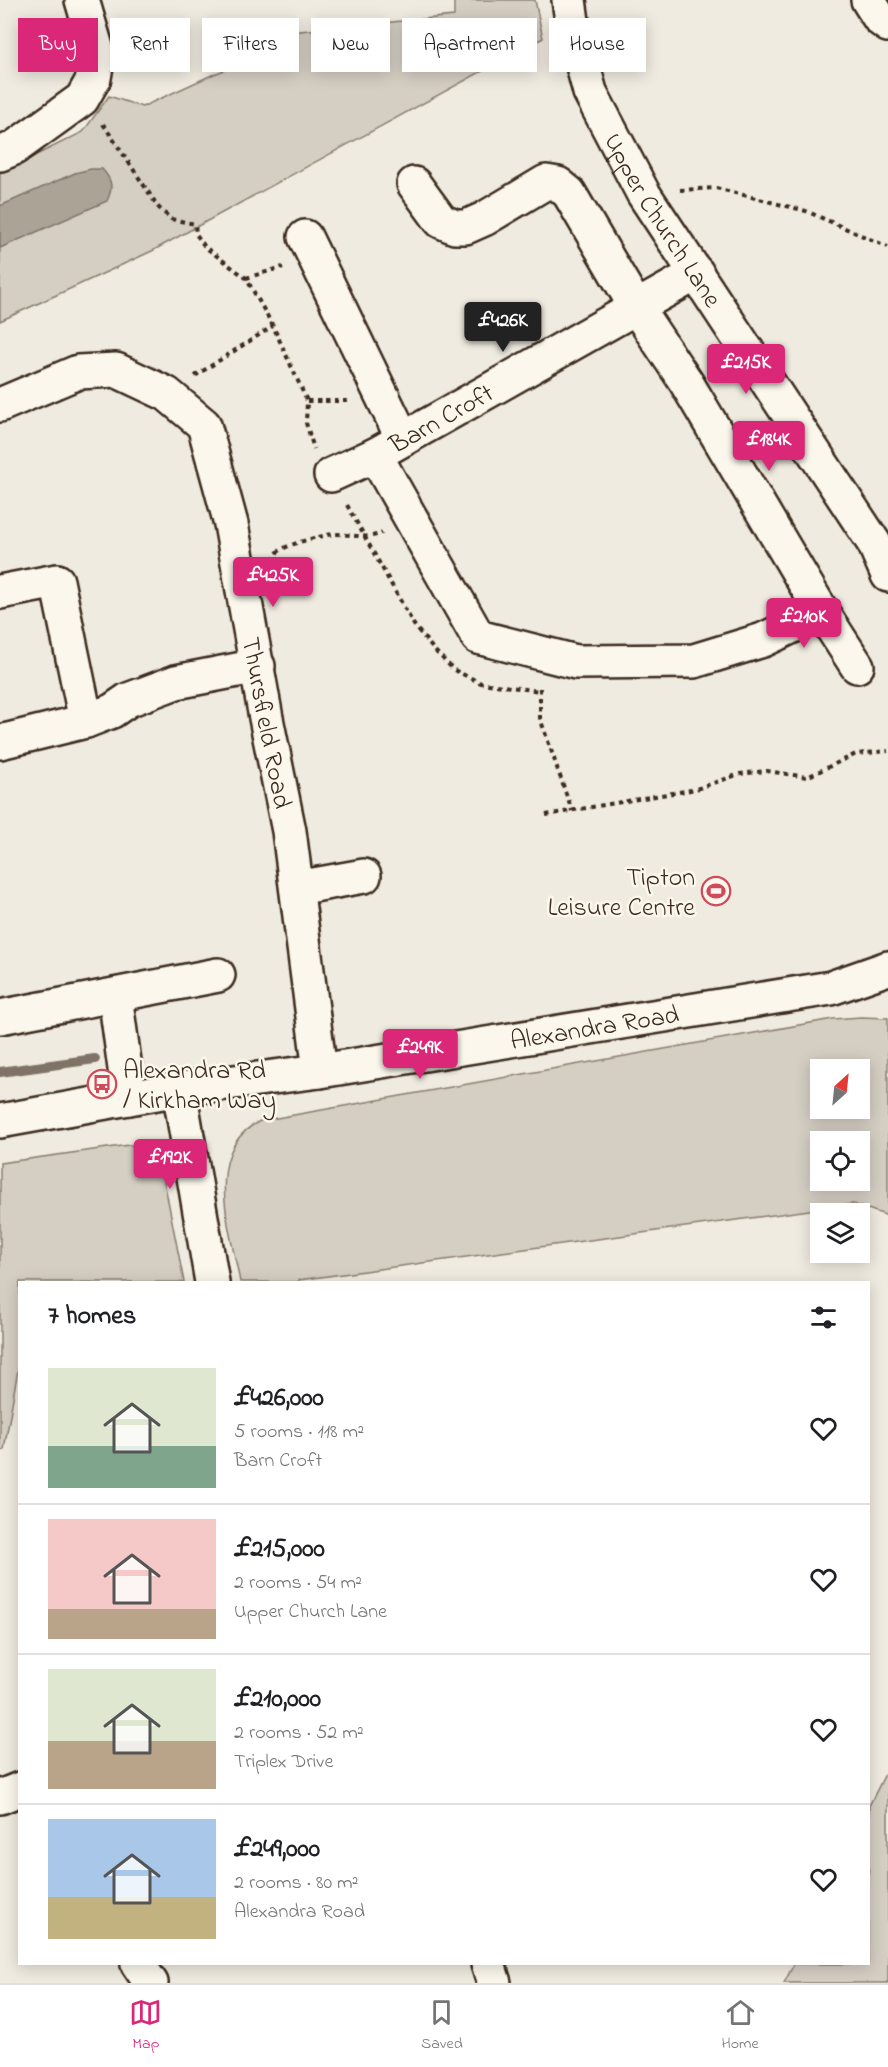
<!DOCTYPE html>
<meta charset="utf-8">
<style>
:root{--surface:#fff;--page:#f6f6f6;--text:#202124;--muted:#757577;--line:#e0e0e0;--accent:#db2777}
body{margin:0;font-family:"Indie Flower",sans-serif;background:var(--page);color:var(--text);height:100vh;display:flex;flex-direction:column;font-size:22px;white-space:nowrap}
*{box-sizing:border-box;margin:0}
p{font-size:20px;color:var(--muted)}
.icon{flex:none;width:33px;height:33px;fill:none;stroke:currentColor;stroke-width:2;stroke-linecap:round;stroke-linejoin:round}
.map{position:relative;flex:1;overflow:hidden}
.side{position:absolute;left:18px;top:1281px;width:852px;height:684px;display:flex;flex-direction:column;background:var(--surface);border-radius:0px;box-shadow:0 3px 15px #0003}
.side>*{flex:none}
.guide{position:absolute;left:18px;top:18px;width:852px;height:54px;display:flex;gap:12px}
.needle{width:39px;rotate:27deg}
.buttons{position:absolute;left:810px;top:1059px;display:grid;gap:12px}
.buttons a{display:grid;place-items:center;width:60px;height:60px;border-radius:0px;background:var(--surface);box-shadow:0 3px 15px #0003;font-size:30px}
.price{position:absolute;translate:-50% -51px;padding:0 14px;border-radius:6px;background:var(--accent);color:#fff;font-size:20px;line-height:39px;filter:drop-shadow(0 2px 3px #0008)}
.price::after{content:'';position:absolute;left:50%;top:36px;width:18px;height:14px;margin-left:-9px;background:inherit;clip-path:polygon(0 0,100% 0,50% 100%)}
.price.selected{background:#222;color:#fff}
ul{padding:0;list-style:none}
li{display:flex;align-items:center;gap:18px;height:150px;padding:0 30px}
li+li{border-top:2px solid var(--line)}
li span{display:grid;place-items:center;flex:none;width:168px;height:120px;border-radius:0px;color:#555}
li>.icon{margin-inline-start:auto}
span .icon{width:72px;height:72px;fill:#fffc;stroke-width:1}
li b{font-size:26px}
h2{display:flex;justify-content:space-between;align-items:center;height:72px;padding:0 30px;font-size:26px}
.tag{padding:0 21px;border-radius:0px;background:var(--surface);box-shadow:0 3px 15px #0003;font-size:21px;line-height:54px}
.tag.selected{background:var(--accent);color:#fff}
.dock{display:flex;justify-content:space-around;align-items:center;height:84px;border-top:2px solid var(--line);background:var(--surface);font-size:16px;color:var(--muted)}
.dock a{display:grid;justify-items:center;gap:3px}
.dock .selected{color:var(--accent)}
.map>svg:first-child{display:block}
.green{fill:#d5cec3;stroke:#887c70;stroke-width:1.5;fill-rule:evenodd}
.water{fill:#aca397;stroke:#7f7367;stroke-width:1.5}
.lines{fill:none;stroke-linecap:round;stroke-linejoin:round}
.stream{stroke:#7f7367;stroke-width:10}
.minor-casing{stroke:#3b2a1e;stroke-width:38}
.major-casing{stroke:#3b2a1e;stroke-width:38}
.path{stroke:#3b2a1e;stroke-width:4;stroke-dasharray:4.5 4.5;stroke-linecap:butt}
.minor{stroke:#fbf7ec;stroke-width:33}
.major{stroke:#fbf7ec;stroke-width:33}
.labels{text-anchor:middle;stroke-width:5;stroke-linejoin:round;paint-order:stroke}
.street-label{font-size:26px;fill:#3b2a1e;stroke:#fbf7ec}
.poi-label{font-size:26px;fill:#3b2a1e;stroke:#fbf7ec;text-anchor:end}
</style>
<div class="map">
<svg width="888" height="1983" viewBox="0 0 888 1983">
<rect width="100%" height="100%" fill="#f0ebe0"/>
<filter id="ink" filterUnits="userSpaceOnUse"><feTurbulence type="fractalNoise" baseFrequency=".0167" numOctaves="2"/><feDisplacementMap in="SourceGraphic" scale="12" xChannelSelector="R" yChannelSelector="G"/><feConvolveMatrix kernelMatrix="1 2 1 2 8 2 1 2 1" color-interpolation-filters="sRGB"/></filter>
<g filter="url(#ink)">
<!-- green -->
<path class="green" d="M454,0H535L543,38L152,251L0,321V173L83,132L109,96L142,107L214,74L262,56L279,33L454,16Z
M861,1017L888,1018V1216L853,1204L299,1280L298,1282H240C231,1232 201,1150 260,1121L833,1019ZM820,1070H860V1108H820ZM820,1142H860V1180H820Z
M129,1145C148,1146 153,1149 161,1165L184,1282H20L19,1364L4,1450L0,1451V1163Z
M888,1768V1983H784L794,1964H868L869,1806Z"/>
<!-- water -->
<path class="water" d="M91,169H102C113,181 113,188 107,201L0,248V206L75,173Z"/>
<g class="lines">
<!-- stream -->
<path class="stream" d="M0,1072L95,1059"/>
<!-- minor casing -->
<g class="minor-casing">
<g id="minor">
<path d="M868,0L880,19L888,25"/>
<path d="M0,154L14,148L82,99L94,78L98,54L82,0"/>
<path d="M414,184L441,221L455,227H466L484,219L546,182L558,184L569,193L636,307L686,382L822,612L857,666"/>
<path d="M305,237L403,439"/>
<path id="s1" d="M0,405L78,372L116,370L167,394L204,425L231,524L266,718L289,831L320,1071"/>
<path d="M375,455L478,637L576,662L694,661L763,640L822,612"/>
<path id="s2" d="M331,475L375,455L697,273"/>
<path d="M0,592L57,581L86,721"/>
<path d="M0,742L86,721L112,711L128,700L176,682L258,666"/>
<path d="M297,888L364,876"/>
<path d="M115,995L129,1098"/>
<path d="M0,1017L218,975"/>
<path d="M179,1089L212,1282"/>
<path d="M0,1797L20,1789"/>
<path d="M138,1964L151,1983"/>
<path d="M488,1964L494,1983"/>
</g>
</g>
<!-- major casing -->
<g class="major-casing">
<g id="major">
<path id="s3" d="M569,0L573,28L590,92L643,193L874,543L888,575"/>
<path id="s4" d="M0,1121L179,1089L320,1071L831,988L888,968"/>
</g>
</g>
<!-- path -->
<path class="path" d="M103,124L159,208L171,219L195,224L196,234L205,247L246,278L273,326L307,401L306,423L314,449
M680,190L716,188L806,211L888,247
M246,278L283,267
M195,376L273,326
M307,401H348
M347,505L414,625L434,650L454,670L481,683L540,691
M271,560C274,557 277,552 281,550C291,543 323,535 335,534C351,534 367,540 382,533
M540,688V718L572,811
M546,815L696,789L740,774L767,771L807,777L856,754L888,751"/>
<!-- minor -->
<use href="#minor" class="minor"/>
<!-- major -->
<use href="#major" class="major"/>
</g>
</g>
<!-- icons -->
<defs>
<g id="stadium-ring" transform="scale(1.5)"><circle r="9.5" fill="#fbf7ec" stroke="#d1495b" stroke-width="1.5"/><path d="M0-5a6.5 5 0 1 0 0 10a6.5 5 0 1 0 0-10ZM-3.5-1.8h7v3.6h-7Z" fill="#d1495b"/></g>
<g id="bus-ring" transform="scale(1.5)"><circle r="9.5" fill="#fbf7ec" stroke="#d1495b" stroke-width="1.5"/><path d="M-5-6H5V4H4V6H2V4H-2V6H-4V4H-5ZM-3.5-4V0h7V-4ZM-3.5 1.2v1.5H-2V1.2ZM2 1.2v1.5H3.5V1.2Z" fill="#d1495b"/></g>
</defs>
<g fill-rule="evenodd">
<use href="#stadium-ring" x="716" y="891"/>
<use href="#bus-ring" x="102" y="1084"/>
</g>
<g class="labels">
<!-- street labels -->
<g class="street-label">
<text dy="9" stroke="none"><textPath href="#s3" startOffset="242">Upper Church Lane</textPath></text>
<text dy="9" stroke="none"><textPath href="#s2" startOffset="124">Barn Croft</textPath></text>
<text dy="9" stroke="none"><textPath href="#s1" startOffset="532">Thursfield Road</textPath></text>
<text dy="9" stroke="none"><textPath href="#s4" startOffset="602">Alexandra Road</textPath></text>
</g>
<!-- poi labels -->
<g class="poi-label">
<text x="695" y="885">Tipton<tspan x="695" dy="30">Leisure Centre</tspan></text>
<text x="123" y="1078" text-anchor="start">Alexandra Rd<tspan x="123" dy="30">/ Kirkham Way</tspan></text>
</g>
</g>
</svg>
<div class="buttons">
<a><svg class="needle" viewBox="-14 -14 28 28"><path d="M0-13l5 13h-10z" fill="#e53935"/><path d="M0 13l5-13h-10z" fill="#757577"/></svg></a>
<a><svg class="icon" aria-label="locate" viewBox="0 0 24 24"><circle cx="12" cy="12" r="6"/><path d="M12 2v4M12 18v4M2 12h4M18 12h4"/></svg></a>
<a><svg class="icon" aria-label="layers" viewBox="0 0 24 24"><path d="M12 4l9 5-9 5-9-5zM3 14l9 5 9-5"/></svg></a>
</div>
<b class="price selected" style="left:503px;top:353px">£426K</b>
<b class="price" style="left:746px;top:395px">£215K</b>
<b class="price" style="left:769px;top:472px">£184K</b>
<b class="price" style="left:273px;top:608px">£425K</b>
<b class="price" style="left:804px;top:649px">£210K</b>
<b class="price" style="left:420px;top:1080px">£249K</b>
<b class="price" style="left:170px;top:1190px">£192K</b>
<div class="guide">
<a class="tag selected">Buy</a>
<a class="tag">Rent</a>
<a class="tag">Filters</a>
<a class="tag">New</a>
<a class="tag">Apartment</a>
<a class="tag">House</a>
</div>
<section class="side">
<h2>7 homes<svg class="icon" aria-label="filters" viewBox="0 0 24 24"><path d="M4 7h16M4 17h16"/><circle cx="9" cy="7" r="2"/><circle cx="15" cy="17" r="2"/></svg></h2>
<ul>
<li><span style="background:linear-gradient(#dfe7d0 65%,#7fa58c 0)"><svg class="icon" aria-label="home" viewBox="0 0 24 24"><path d="M3 11l9-7 9 7M6 9v11h12V9"/></svg></span><div><b>£426,000</b><p>5 rooms · 118 m²</p><p>Barn Croft</p></div><svg class="icon" aria-label="heart" viewBox="0 0 24 24"><path d="M12 20l-8-8c-3-5 5-10 8-4 3-6 11-1 8 4z"/></svg></li>
<li><span style="background:linear-gradient(#f6c9c9 75%,#b9a48a 0)"><svg class="icon" aria-label="home" viewBox="0 0 24 24"><path d="M3 11l9-7 9 7M6 9v11h12V9"/></svg></span><div><b>£215,000</b><p>2 rooms · 54 m²</p><p>Upper Church Lane</p></div><svg class="icon" aria-label="heart" viewBox="0 0 24 24"><path d="M12 20l-8-8c-3-5 5-10 8-4 3-6 11-1 8 4z"/></svg></li>
<li><span style="background:linear-gradient(#dfe7d0 60%,#b9a48a 0)"><svg class="icon" aria-label="home" viewBox="0 0 24 24"><path d="M3 11l9-7 9 7M6 9v11h12V9"/></svg></span><div><b>£210,000</b><p>2 rooms · 52 m²</p><p>Triplex Drive</p></div><svg class="icon" aria-label="heart" viewBox="0 0 24 24"><path d="M12 20l-8-8c-3-5 5-10 8-4 3-6 11-1 8 4z"/></svg></li>
<li><span style="background:linear-gradient(#a9c7e8 65%,#c2b280 0)"><svg class="icon" aria-label="home" viewBox="0 0 24 24"><path d="M3 11l9-7 9 7M6 9v11h12V9"/></svg></span><div><b>£249,000</b><p>2 rooms · 80 m²</p><p>Alexandra Road</p></div><svg class="icon" aria-label="heart" viewBox="0 0 24 24"><path d="M12 20l-8-8c-3-5 5-10 8-4 3-6 11-1 8 4z"/></svg></li>
</ul>
</section>
</div>
<nav class="dock">
<a class="selected"><svg class="icon" aria-label="map" viewBox="0 0 24 24"><path d="M3 6l6-2 6 2 6-2v14l-6 2-6-2-6 2zM9 4v14M15 6v14"/></svg>Map</a>
<a><svg class="icon" aria-label="saved" viewBox="0 0 24 24"><path d="M7 4h10v16l-5-4-5 4z"/></svg>Saved</a>
<a><svg class="icon" aria-label="home" viewBox="0 0 24 24"><path d="M3 11l9-7 9 7M6 9v11h12V9"/></svg>Home</a>
</nav>
